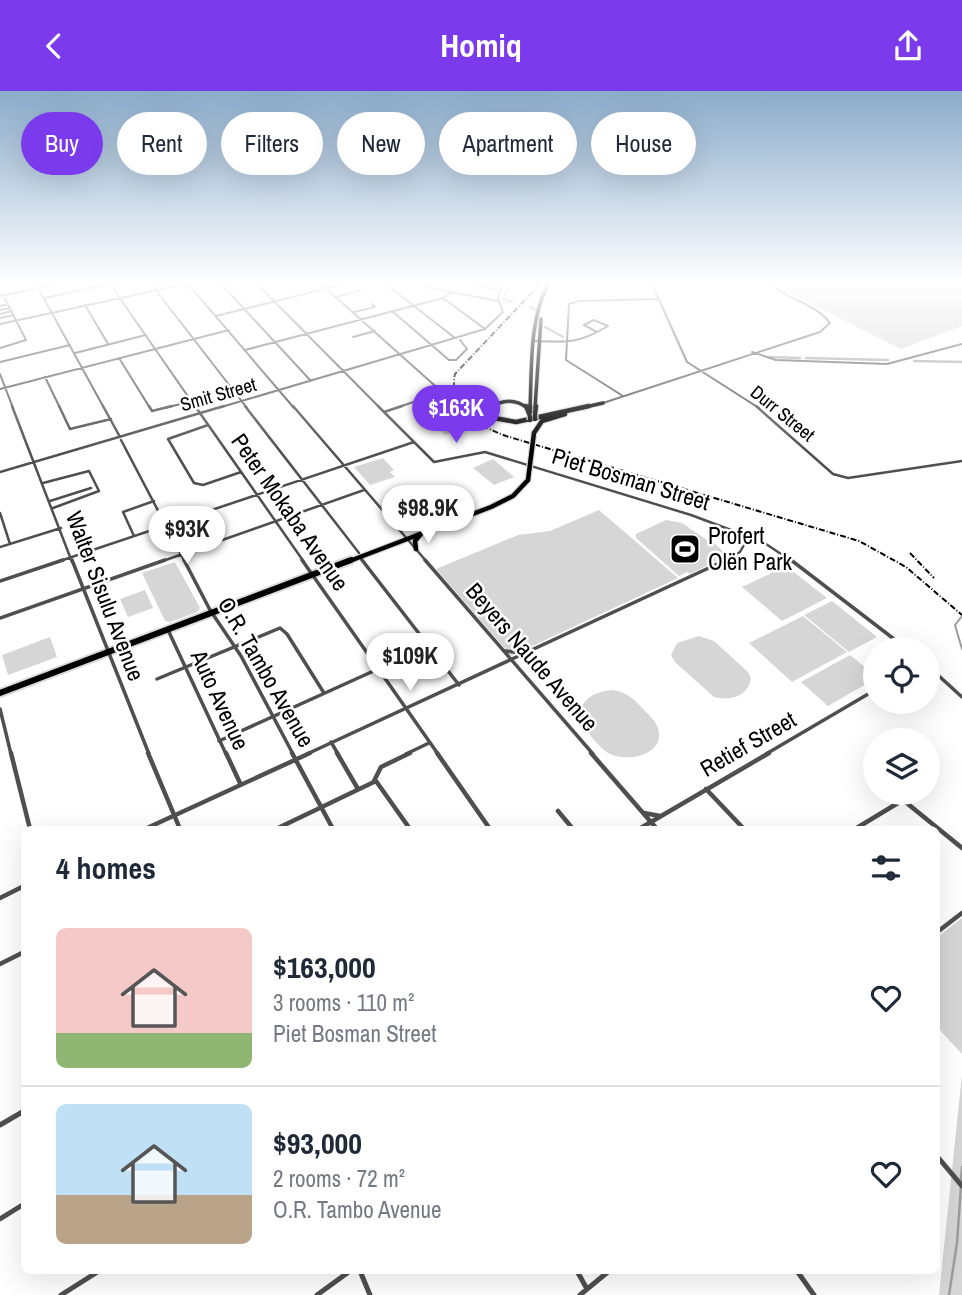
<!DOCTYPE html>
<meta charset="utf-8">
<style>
:root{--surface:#fff;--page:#f2f2f3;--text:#1f2937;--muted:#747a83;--line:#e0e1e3;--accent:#7c3aed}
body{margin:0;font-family:"Archivo Narrow",sans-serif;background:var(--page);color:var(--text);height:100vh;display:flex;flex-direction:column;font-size:26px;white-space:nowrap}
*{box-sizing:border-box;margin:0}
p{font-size:23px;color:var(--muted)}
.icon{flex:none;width:38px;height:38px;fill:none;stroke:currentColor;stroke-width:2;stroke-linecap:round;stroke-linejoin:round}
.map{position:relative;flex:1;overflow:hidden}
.drawer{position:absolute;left:21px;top:735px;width:919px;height:448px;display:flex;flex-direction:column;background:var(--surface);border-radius:10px;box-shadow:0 7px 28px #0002}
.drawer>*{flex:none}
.banner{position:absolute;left:21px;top:21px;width:920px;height:63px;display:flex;gap:14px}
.tools{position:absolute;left:863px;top:546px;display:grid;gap:14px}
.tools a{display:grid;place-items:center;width:77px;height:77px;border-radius:50%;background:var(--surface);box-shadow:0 7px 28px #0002;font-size:35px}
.price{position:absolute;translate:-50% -60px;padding:0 16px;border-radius:24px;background:#fff;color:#222;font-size:23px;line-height:46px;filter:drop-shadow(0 2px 4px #0008)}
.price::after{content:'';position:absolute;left:50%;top:42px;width:21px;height:16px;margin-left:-10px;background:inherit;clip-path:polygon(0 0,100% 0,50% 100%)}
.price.selected{background:var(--accent);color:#fff}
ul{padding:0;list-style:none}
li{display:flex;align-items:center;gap:21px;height:175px;padding:0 35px}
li+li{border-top:2px solid var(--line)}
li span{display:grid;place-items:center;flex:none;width:196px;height:140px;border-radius:10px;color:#555}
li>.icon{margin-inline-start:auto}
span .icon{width:84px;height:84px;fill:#fffc;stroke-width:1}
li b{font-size:30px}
h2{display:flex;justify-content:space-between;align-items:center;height:84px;padding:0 35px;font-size:30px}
.pill{padding:0 24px;border-radius:32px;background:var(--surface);box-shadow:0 7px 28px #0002;font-size:24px;line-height:63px}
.pill.selected{background:var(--accent);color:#fff}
header{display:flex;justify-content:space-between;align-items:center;height:91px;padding:0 35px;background:var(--accent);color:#fff;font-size:32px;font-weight:700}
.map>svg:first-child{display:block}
.green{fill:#d6d6d6}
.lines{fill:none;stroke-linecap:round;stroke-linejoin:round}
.stream-far1{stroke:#9d9d9d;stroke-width:2}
.stream{stroke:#9d9d9d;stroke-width:2.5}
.canal{stroke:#9d9d9d;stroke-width:2.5}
.highway-far2-casing{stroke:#dbdbdb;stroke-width:5}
.highway-far1-casing{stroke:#dbdbdb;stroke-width:7}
.highway-casing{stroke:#dbdbdb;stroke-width:10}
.minor-far4{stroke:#4f4f4f;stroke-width:2}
.minor-far3{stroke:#4f4f4f;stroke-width:2.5}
.minor-far2{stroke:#4f4f4f;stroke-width:3.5}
.minor-far1{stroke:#4f4f4f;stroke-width:4.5}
.minor{stroke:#4f4f4f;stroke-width:5}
.highway-far2{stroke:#000;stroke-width:3.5}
.highway-far1{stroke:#000;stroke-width:4.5}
.highway{stroke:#000;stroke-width:6}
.rail{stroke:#000;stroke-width:2;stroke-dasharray:6 2 1 2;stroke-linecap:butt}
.highway-bridge-casing{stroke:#dbdbdb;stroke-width:7;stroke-linecap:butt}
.highway-bridge{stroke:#000;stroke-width:4.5}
.labels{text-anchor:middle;stroke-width:5;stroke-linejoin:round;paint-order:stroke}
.far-street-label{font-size:19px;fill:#000;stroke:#fff}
.street-label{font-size:23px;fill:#000;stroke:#fff}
.poi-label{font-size:23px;fill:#000;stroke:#fff;text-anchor:start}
</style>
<header><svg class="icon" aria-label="back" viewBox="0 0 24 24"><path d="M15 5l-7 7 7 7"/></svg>Homiq<svg class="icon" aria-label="share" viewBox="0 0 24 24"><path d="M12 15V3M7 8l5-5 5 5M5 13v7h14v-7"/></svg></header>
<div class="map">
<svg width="962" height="1204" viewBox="0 0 962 1204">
<rect width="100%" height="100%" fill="#fff"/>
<!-- green -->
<path class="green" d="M778,193H957L962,195V235L901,258L783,199Z
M431,312L473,335L445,344L423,324L424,314Z
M383,367L394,379L390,381L395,386L370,394L354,376Z
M493,368L514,386L494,394L473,377Z
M599,419L678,487L511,565L436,478L518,444L550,440Z
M666,429L682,432L710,451H713L728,465L715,468L717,470L690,483L687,481L679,485L636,447V443Z
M175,471L200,517L197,521L170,531L165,530L142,482Z
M786,475L827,507L782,530L742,496Z
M145,499L153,517L128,526L120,508Z
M832,510L877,546L849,561L804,524Z
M803,525L847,561L792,591L749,552Z
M699,545L714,550L748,581L751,587C748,606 730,610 714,606L675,571L671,564L677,552Z
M50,546L57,566L8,584L2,564Z
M850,564L875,584V588L828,615L801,591Z
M612,599C627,601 633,607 643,618C648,623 655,629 657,635C670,664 622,675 604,659C594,651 587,639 579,629C579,609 593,601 612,599Z
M962,827V963L936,935V847Z
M962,983V1204H939Z"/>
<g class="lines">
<!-- stream-far1 -->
<path class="stream-far1" d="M962,525L955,534L962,558"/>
<!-- stream -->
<path class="stream" d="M961,1089L962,1076
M949,1204L957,1152L961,1095"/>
<!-- canal -->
<path class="canal" d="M511,193L503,208L512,211
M531,216L536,219V226
M545,236L563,246
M768,266L800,267
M806,267L888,269
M914,270L962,271"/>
<!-- highway-far2 casing -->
<g class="highway-far2-casing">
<path id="highway-far2" d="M491,317C502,308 516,308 527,317
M530,317C532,276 529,230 548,193
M535,317L541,228
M581,317L603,312"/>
</g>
<!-- highway-far1 casing -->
<g class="highway-far1-casing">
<path id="highway-far1" d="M493,315L489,319L494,327L516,331L589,315
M526,315L530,325
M530,321V315
M535,323L536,315
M534,342L542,330L565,323
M416,458L415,450L420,444
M347,471L491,416L513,405L528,389"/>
</g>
<!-- highway casing -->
<g class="highway-casing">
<path id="highway" d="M0,602L351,469"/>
</g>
<!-- minor-far4 -->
<path class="minor-far4" d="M36,193L104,317
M110,193L196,317
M151,193L247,317
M188,193L294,317
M221,193L311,290
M257,193L380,317
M321,193L442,301L396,317
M386,193L455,247
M422,193L430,197L498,210
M471,193L500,199
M652,193L687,271L759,317
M0,205L56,193
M336,206L361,199
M45,207L110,193
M443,207L485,238
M85,214L108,253
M0,215L8,213
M0,219L10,217
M392,220L449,269H456L467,258L460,249
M354,221L375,216L372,213
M0,223L12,220
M216,225L345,193
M0,227L14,224
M0,233L186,193
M353,246L375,240
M534,250C568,251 578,253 608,235L594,229L584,234L597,241
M0,257L26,249L3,204
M245,259L443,207L450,202
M752,261L776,269L887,273L962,253
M75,262L146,244
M119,267L150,317
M0,271L70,254
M0,283L13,317
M45,286L60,317
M0,298L229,239
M623,305L566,269L569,213L579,210L659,208
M603,312L820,241L830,232C815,212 789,210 771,193
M165,317L192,310
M218,317L485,238L503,221L498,207L503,193"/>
<!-- minor-far3 -->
<path class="minor-far3" d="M12,315L72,471
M59,315L70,338L111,328
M103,315L120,346
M149,315L152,320L172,315
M195,315L304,471
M245,315L359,462
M293,315L427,471
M378,315L434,371L485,361L691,424L763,451L793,471
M756,315L833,383L848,387L962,370
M384,321L402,315
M208,334L168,348L194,392L203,394L241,381
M121,349L185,471
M0,381L224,315
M43,392L89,380L99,400L53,417
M50,410L91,397
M0,422L10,453
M134,445L123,421L154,410
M0,456L61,437
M360,466L364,471
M57,471L414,351
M160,471L364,399
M723,471L740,461L749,445"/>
<!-- minor-far2 -->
<path class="minor-far2" d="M72,469L149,663
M184,469L210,519L241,565L293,663
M302,469L438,663
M362,469L459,594
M425,469L593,663
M791,469L907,558
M0,490L63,469
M0,527L165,469
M168,539L226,663
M505,560L522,562
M928,575L962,606
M157,588L280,537L287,543L324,602
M0,618L11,663
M219,650L378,578
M331,651L338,663
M307,663L726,469
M406,663L429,652
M766,663L875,599"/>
<!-- minor-far1 -->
<path class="minor-far1" d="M11,662L30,738
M148,662L180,738
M226,662L240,692
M292,662L333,738
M337,662L358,698
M437,662L490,738
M591,662L657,738
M374,690L381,676L410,662
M706,698L744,738
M558,720L573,738
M644,722L660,725
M145,738L310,662
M276,738L376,690L410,738
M639,738L769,662
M855,738L903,709L962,757
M0,807L24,795
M936,842L962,822
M0,873L24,861"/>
<!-- minor -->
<path class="minor" d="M0,1034L24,1020
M936,1064L962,1095
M0,1128L24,1113
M360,1180L370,1204
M577,1180L587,1198
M797,1180L814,1204
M61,1204L99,1180
M317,1204L350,1180
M580,1204L609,1180"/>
<!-- highway-far2 -->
<use href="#highway-far2" class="highway-far2"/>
<!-- highway-far1 -->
<use href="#highway-far1" class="highway-far1"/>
<!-- highway -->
<use href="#highway" class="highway"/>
<!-- rail -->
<path class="rail" d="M540,193L455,283C448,318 477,334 506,345L859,450L906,476L962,524
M910,462L934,487"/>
<!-- highway-bridge casing -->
<g class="highway-bridge-casing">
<path id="highway-bridge" d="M535,323V328
M530,326V329
M528,389L534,342"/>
</g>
<!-- highway-bridge -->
<use href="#highway-bridge" class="highway-bridge"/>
</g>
<!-- sky -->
<linearGradient id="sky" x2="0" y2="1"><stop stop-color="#8aabca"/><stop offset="0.53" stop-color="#fff"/><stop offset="1" stop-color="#fff" stop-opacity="0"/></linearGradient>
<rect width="962" height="361" fill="url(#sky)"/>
<!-- icons -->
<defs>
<g id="stadium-square" transform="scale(1.575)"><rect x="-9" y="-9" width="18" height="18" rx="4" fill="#000" stroke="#fff"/><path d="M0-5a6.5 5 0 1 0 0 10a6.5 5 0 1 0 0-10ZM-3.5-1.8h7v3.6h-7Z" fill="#fff"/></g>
</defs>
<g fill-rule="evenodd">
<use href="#stadium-square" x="685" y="458"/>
</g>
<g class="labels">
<!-- far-street labels -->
<g class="far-street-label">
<text transform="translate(218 303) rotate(-16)" y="7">Smit Street</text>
<text transform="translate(783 322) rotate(39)" y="7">Durr Street</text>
</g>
<!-- street labels -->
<g class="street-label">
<text transform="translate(631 388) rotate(17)" y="8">Piet Bosman Street</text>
<text transform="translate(290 421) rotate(55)" y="8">Peter Mokaba Avenue</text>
<text transform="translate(105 505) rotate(69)" y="8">Walter Sisulu Avenue</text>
<text transform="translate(532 566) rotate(49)" y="8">Beyers Naude Avenue</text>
<text transform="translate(266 581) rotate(60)" y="8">O.R. Tambo Avenue</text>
<text transform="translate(220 609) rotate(65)" y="8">Auto Avenue</text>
<text transform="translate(748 653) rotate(-30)" y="8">Retief Street</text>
</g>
<!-- poi labels -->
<g class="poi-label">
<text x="708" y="453">Profert<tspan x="708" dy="26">Olën Park</tspan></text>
</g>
</g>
</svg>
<div class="tools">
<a><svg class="icon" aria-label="locate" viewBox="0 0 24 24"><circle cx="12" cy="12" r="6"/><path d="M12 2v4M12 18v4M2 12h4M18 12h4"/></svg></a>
<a><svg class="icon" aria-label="layers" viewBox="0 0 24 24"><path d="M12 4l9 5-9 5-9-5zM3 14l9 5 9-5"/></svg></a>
</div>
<b class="price selected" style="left:456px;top:354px">$163K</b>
<b class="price" style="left:428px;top:454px">$98.9K</b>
<b class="price" style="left:187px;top:475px">$93K</b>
<b class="price" style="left:410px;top:602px">$109K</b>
<div class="banner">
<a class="pill selected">Buy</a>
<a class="pill">Rent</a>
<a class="pill">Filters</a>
<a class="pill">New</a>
<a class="pill">Apartment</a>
<a class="pill">House</a>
</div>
<section class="drawer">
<h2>4 homes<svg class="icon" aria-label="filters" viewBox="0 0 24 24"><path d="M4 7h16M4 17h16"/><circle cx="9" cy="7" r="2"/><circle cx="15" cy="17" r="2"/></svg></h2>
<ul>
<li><span style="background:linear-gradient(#f6c9c9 75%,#8fb573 0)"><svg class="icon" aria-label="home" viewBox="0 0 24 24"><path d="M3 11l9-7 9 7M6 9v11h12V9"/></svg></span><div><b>$163,000</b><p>3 rooms · 110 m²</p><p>Piet Bosman Street</p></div><svg class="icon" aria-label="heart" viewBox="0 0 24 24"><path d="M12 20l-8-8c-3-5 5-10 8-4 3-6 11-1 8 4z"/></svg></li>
<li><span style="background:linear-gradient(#bfe0f5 65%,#b9a48a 0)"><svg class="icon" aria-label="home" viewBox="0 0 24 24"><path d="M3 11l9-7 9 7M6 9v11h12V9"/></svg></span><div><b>$93,000</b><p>2 rooms · 72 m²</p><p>O.R. Tambo Avenue</p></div><svg class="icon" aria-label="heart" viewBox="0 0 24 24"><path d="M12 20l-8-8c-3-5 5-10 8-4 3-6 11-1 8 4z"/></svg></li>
</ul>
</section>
</div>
